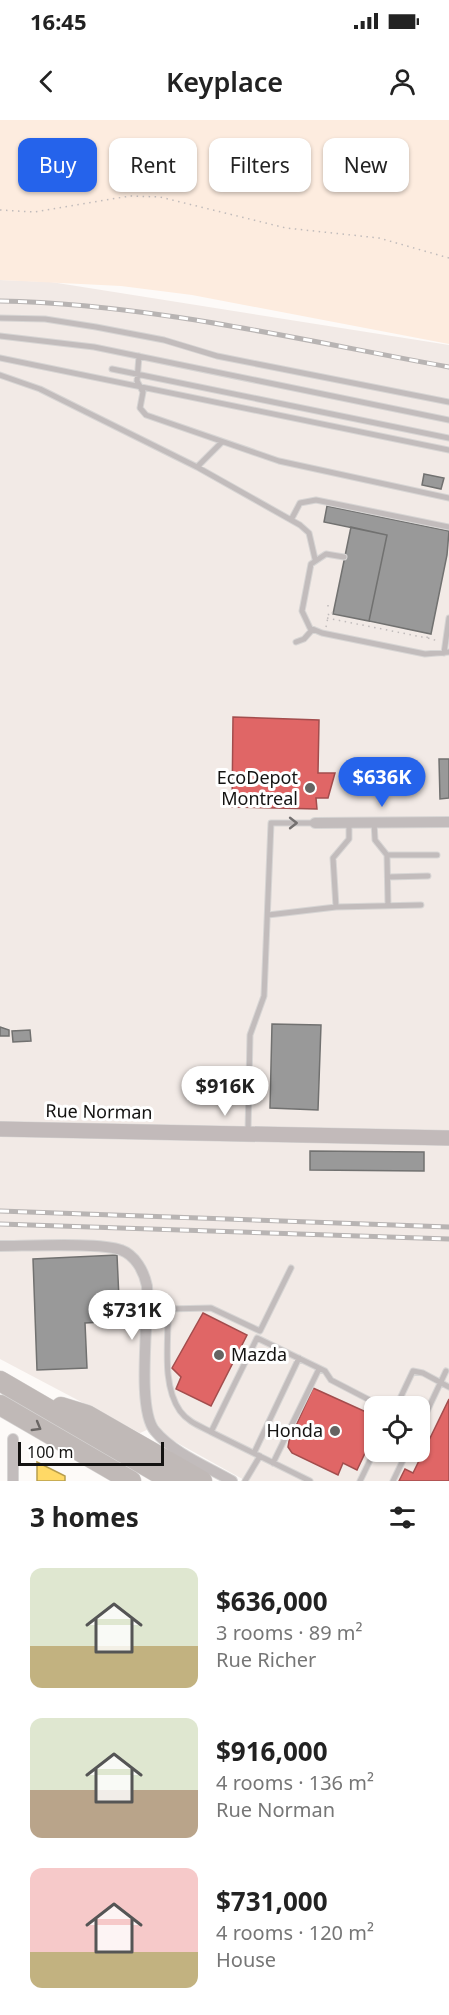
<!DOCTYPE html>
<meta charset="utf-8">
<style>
:root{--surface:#fff;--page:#f6f6f6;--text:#222;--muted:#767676;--accent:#2563eb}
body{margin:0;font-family:"Noto Sans",sans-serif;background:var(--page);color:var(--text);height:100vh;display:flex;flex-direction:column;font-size:22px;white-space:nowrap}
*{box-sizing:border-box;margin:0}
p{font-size:20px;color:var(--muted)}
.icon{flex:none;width:33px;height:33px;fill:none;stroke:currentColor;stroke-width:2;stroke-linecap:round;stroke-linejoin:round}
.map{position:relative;height:1361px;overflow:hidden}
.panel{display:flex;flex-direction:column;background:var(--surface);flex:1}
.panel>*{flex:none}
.guide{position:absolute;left:18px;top:18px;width:414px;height:54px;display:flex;gap:12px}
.tools{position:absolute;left:364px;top:1276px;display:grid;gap:12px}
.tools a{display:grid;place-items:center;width:66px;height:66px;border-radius:12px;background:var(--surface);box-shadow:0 2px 4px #0004;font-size:30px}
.scale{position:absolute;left:18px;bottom:15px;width:146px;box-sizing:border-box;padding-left:6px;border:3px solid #141312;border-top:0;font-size:16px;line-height:21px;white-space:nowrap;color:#141312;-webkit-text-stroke:4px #fff;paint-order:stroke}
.price{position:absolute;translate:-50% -51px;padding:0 14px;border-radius:21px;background:#fff;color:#222;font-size:20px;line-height:39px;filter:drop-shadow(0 2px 3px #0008)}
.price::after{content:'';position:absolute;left:50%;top:36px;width:18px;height:14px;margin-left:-9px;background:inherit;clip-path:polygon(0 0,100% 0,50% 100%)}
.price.active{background:var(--accent);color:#fff}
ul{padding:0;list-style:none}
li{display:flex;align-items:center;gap:18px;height:150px;padding:0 30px}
li span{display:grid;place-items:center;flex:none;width:168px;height:120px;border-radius:12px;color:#555}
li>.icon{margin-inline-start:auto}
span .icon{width:72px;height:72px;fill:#fffc;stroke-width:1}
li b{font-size:26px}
h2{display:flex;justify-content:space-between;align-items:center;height:72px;padding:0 30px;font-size:26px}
.pill{padding:0 21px;border-radius:12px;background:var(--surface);box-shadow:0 2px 4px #0004;font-size:21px;line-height:54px}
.pill.active{background:var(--accent);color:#fff}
.status{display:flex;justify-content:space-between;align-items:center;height:42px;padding:0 30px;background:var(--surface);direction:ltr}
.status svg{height:16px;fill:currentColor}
header{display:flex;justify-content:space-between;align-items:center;height:78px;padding:0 30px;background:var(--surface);font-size:27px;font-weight:600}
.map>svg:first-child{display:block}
.built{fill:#f2eae6;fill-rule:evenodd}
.green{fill:#fdecdf}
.homes{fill:#ffd966;stroke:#b89e4d;stroke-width:1.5}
.shops{fill:#e06666;stroke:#a34d4d;stroke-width:1.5}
.industry{fill:#999;stroke:#717170;stroke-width:1.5}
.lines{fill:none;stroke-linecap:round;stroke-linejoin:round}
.lane-casing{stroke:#d7d5d4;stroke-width:7}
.street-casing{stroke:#d7d5d4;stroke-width:12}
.secondary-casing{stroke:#d7d5d4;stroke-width:16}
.highway-casing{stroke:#d7d5d4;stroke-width:21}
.path{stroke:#c0bbbb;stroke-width:1.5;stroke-dasharray:1.5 4.5;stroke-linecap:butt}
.lane{stroke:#c2bcbc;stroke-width:5}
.street{stroke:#c2bcbc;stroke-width:10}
.secondary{stroke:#c2baba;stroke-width:15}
.highway{stroke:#c0b9b7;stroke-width:20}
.rail-casing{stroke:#b8b4b3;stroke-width:5}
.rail{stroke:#fff;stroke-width:3;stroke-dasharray:9;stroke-linecap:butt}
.oneway{stroke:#747070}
.oneway2{stroke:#6a6664}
.poi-dot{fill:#666462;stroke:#fff;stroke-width:2}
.labels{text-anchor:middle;stroke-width:6;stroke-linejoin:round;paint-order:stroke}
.poi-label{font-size:18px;fill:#141312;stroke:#fff;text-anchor:end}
.street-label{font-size:18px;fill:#141312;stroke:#fff}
</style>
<div class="status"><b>16:45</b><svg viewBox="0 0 49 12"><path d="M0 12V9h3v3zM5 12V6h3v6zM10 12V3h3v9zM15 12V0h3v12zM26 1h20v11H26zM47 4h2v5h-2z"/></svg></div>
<header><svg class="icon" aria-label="back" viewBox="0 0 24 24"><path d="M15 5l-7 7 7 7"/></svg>Keyplace<svg class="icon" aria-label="person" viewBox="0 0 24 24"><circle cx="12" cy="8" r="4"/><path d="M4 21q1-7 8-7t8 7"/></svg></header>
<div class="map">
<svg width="449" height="1361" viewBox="0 0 449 1361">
<rect width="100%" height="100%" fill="#fdfaf8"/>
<!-- built -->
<path class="built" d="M0,160L51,162L449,225V1361H246L165,1316L158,1305L140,1313L0,1239ZM375,1287H420V1332H375Z"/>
<!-- green -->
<path class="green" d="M0,0H449V224L192,175L121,166L0,160Z"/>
<!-- homes -->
<path class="homes" d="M37,1342L65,1356V1361H37Z"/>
<!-- shops -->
<path class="shops" d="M233,597L319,600L318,653H335L328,678H316L317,689L232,687Z
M203,1193L247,1215L211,1286L176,1269L181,1257L172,1248Z
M313,1268L375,1296V1312L357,1350L343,1343L338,1355L292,1333L288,1327L289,1321Z
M449,1279V1361H399L405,1349L413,1353Z"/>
<!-- industry -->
<path class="industry" d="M424,354L444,358L441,369L422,365Z
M327,386L449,411L447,435L431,514L369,501L387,415L324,402Z
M351,407L387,415L369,501L333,494Z
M439,639H449V678L440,679Z
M272,904L321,905L318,990L270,988Z
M0,907L9,910V916H0Z
M30,910L31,921L13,922L12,911Z
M310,1031L424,1032V1051L310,1050Z
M117,1135L120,1201L85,1203L87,1248L37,1250L33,1139Z"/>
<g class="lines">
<!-- lane casing -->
<g class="lane-casing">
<path id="lane" d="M0,198L45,199L96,207L164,220L217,236L449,282
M0,216L94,227L449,300
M139,236L137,261L143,272L140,288L146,295L279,341L449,378
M0,238L449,330
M112,249L449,318
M0,255L40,269L197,347L300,405L309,413L315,439
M197,347L221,323
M291,400L300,383L316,380L449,407
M344,437L326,434L311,444L302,491L310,508L322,513L425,534L449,532
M296,522L304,519L312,510
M444,533L449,498
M374,702L375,720L387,735
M388,757L428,756
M388,785L387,735H437
M336,787L333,738L349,719V702
M268,795L336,787L421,785
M248,1012L250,915L264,876L271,703H315
M168,1189L211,1188L260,1211L291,1148
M147,1190L168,1189C169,1220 161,1264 180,1291C188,1302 200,1306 211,1312
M396,1287L413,1251L423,1253L449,1267
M420,1306L446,1251
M254,1333L299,1238
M273,1343L319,1249
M245,1361L260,1336
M310,1361L211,1312L257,1218L325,1251L331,1260L383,1287
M360,1361L375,1330
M393,1361L407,1332"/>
</g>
<!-- street casing -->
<g class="street-casing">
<path id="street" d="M315,703L449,702
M0,1126C25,1126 102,1122 121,1130C135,1135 144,1151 147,1166C149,1199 136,1289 155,1311C173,1333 208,1347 232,1361
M13,1319V1361"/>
</g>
<!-- secondary casing -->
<g class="secondary-casing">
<path id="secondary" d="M0,1009L449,1018"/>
</g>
<!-- highway casing -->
<g class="highway-casing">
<path id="highway" d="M0,1261L172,1361
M0,1285L131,1361
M61,1287L87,1295L202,1361"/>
</g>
<!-- path -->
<path class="path" d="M0,90L34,92L130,76L160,77L286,108L379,118L449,138
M328,485V491
M327,498L427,518L428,513
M326,507L329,492L333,493
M428,518L438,521"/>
<!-- lane -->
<use href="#lane" class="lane"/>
<!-- street -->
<use href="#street" class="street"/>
<!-- secondary -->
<use href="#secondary" class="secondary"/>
<!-- highway -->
<use href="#highway" class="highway"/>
<!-- rail casing -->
<g class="rail-casing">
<path id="rail" d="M0,181C152,184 300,220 449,247
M0,1091L449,1107
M0,1104L449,1119"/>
</g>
<!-- rail -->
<use href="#rail" class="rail"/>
</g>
<!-- one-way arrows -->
<defs><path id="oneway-chevron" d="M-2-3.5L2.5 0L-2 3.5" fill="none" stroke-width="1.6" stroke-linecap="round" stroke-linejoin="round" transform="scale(1.5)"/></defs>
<use class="oneway" href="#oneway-chevron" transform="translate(293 703)"/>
<use class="oneway2" href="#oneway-chevron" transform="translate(37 1307) rotate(30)"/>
<!-- markers -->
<g class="poi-dot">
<circle cx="310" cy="668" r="6"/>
<circle cx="219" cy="1235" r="6"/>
<circle cx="335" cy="1311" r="6"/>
</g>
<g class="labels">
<!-- poi labels -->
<g class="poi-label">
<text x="298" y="664">EcoDepot<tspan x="298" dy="21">Montreal</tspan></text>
<text x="231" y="1241" text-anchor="start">Mazda</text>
<text x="323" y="1317">Honda</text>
</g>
<!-- street labels -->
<g class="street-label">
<text transform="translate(99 992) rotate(1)" y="6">Rue Norman</text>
</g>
</g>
</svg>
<div class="tools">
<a><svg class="icon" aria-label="locate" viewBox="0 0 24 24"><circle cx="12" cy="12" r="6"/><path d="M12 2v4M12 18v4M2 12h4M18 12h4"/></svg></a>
</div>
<div class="scale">100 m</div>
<b class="price active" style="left:382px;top:688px">$636K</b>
<b class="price" style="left:225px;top:997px">$916K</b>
<b class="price" style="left:132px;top:1221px">$731K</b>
<div class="guide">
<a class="pill active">Buy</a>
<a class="pill">Rent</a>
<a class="pill">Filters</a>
<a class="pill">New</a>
</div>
</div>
<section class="panel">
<h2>3 homes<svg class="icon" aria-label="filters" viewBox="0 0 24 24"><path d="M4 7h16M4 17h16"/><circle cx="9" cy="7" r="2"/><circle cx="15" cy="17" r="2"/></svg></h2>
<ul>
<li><span style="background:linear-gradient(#dfe7d0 65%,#c2b280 0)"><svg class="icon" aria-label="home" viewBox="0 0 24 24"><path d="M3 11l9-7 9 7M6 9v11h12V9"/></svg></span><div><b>$636,000</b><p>3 rooms · 89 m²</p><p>Rue Richer</p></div></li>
<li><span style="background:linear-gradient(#dfe7d0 60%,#b9a48a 0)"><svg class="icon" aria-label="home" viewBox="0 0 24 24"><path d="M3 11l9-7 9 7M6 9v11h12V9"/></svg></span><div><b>$916,000</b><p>4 rooms · 136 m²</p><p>Rue Norman</p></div></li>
<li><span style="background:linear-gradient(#f6c9c9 70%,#c2b280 0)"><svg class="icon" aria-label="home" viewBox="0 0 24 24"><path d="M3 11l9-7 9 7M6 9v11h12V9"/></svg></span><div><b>$731,000</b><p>4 rooms · 120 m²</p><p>House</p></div></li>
</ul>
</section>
